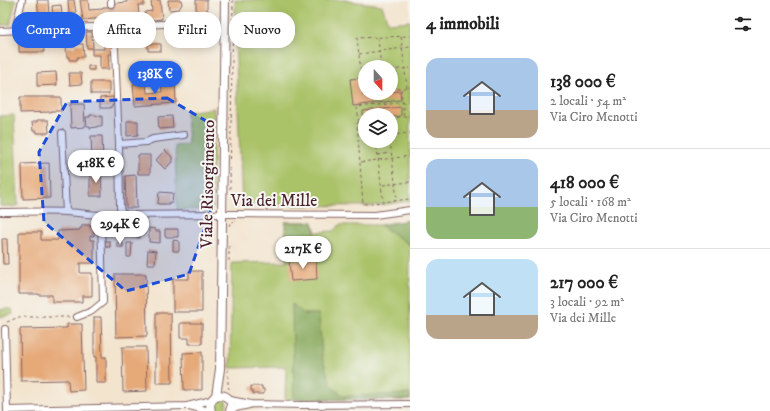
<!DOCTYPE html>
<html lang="it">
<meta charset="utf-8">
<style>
:root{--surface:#fff;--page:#f2f2f2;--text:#222;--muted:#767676;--line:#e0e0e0;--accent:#2563eb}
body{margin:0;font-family:"IM FELL DW Pica",serif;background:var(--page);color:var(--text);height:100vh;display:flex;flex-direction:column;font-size:15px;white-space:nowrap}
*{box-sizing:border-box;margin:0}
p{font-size:13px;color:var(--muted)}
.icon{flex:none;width:22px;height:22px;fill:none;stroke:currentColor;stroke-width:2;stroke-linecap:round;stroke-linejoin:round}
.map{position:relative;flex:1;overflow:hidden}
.panel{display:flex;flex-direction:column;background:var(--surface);width:360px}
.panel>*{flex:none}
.banner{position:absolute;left:12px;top:12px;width:338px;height:36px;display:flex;gap:8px}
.needle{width:26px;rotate:159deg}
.controls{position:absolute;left:358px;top:60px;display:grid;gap:8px}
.controls a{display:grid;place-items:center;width:40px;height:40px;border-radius:50%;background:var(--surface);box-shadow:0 2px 10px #0003;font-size:20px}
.price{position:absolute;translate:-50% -34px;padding:0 9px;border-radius:14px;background:#fff;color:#222;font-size:13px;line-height:26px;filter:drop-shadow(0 1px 2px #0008)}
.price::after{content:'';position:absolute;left:50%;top:24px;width:12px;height:9px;margin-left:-6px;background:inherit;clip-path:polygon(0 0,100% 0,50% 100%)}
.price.active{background:var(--accent);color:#fff}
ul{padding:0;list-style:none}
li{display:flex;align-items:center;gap:12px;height:100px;padding:0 16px}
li+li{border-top:1px solid var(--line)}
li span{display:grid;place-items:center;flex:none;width:112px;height:80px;border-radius:12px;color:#555}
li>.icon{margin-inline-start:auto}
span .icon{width:48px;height:48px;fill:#fffc;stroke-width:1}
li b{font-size:17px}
h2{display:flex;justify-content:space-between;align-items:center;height:48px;padding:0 16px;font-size:17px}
.pill{padding:0 14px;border-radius:16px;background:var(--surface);box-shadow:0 2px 10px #0003;font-size:14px;line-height:36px}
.pill.active{background:var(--accent);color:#fff}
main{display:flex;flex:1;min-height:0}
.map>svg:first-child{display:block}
.green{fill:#aac267;stroke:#7a7049;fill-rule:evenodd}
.forest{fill:#87a85c;stroke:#686444}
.building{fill:#e6a978}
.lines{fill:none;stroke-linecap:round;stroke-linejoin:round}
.minor-tunnel{stroke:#d1bdad;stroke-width:6;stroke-dasharray:6 3;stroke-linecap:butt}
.minor-casing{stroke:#856464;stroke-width:8}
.tertiary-casing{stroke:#856464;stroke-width:10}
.path{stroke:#856464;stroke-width:1;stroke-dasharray:3 3;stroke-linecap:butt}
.minor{stroke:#fff;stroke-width:6}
.tertiary{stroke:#fff;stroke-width:8}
.marked{fill:#1d4ed8;fill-opacity:0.2;stroke:#1d4ed8;stroke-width:3;stroke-dasharray:8 5;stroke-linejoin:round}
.labels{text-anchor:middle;stroke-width:4;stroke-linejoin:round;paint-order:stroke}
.street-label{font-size:17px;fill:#4a1f2b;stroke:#f6f6f2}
</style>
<main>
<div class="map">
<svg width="410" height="411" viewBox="0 0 410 411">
<rect width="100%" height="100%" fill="#f6f6f2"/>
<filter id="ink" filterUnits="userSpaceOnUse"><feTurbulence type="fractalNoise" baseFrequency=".025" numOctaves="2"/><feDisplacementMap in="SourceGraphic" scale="8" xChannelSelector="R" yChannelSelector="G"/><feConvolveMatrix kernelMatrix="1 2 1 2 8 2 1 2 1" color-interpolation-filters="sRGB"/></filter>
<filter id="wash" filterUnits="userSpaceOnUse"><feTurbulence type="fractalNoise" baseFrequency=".012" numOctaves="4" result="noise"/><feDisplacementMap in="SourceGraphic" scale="16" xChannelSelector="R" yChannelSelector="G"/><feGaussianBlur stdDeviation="0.9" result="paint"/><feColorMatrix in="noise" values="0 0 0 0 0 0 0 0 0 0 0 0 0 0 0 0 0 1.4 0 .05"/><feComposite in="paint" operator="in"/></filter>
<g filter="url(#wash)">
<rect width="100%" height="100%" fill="#f3e4ce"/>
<!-- green -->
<path class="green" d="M0,0H16L10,25H0Z
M235,0H347L348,1L382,5L388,23L410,21V201L373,206L242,205L235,36ZM365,67H391V93H365ZM365,115H391V141H365Z
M214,108L213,209L177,210L175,146L188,144L186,112Z
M14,115L18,206H0V116Z
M410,220V400L285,399L286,367L230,368L232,263L287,262L285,222H313L316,232L333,231L339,225H380Z
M4,309H12L13,314L0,317V310Z
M222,399L226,401C227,405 227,408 224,411H216L214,410L213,403L215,401Z"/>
<!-- forest -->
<path class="forest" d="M410,220V245L380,225Z
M285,222H313L317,246L286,245Z
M292,304L304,314H319L322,357L332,387L344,396L410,394V400L294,399Z"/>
<g id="blocks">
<!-- building -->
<path class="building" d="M37,0H48L49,16L39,17Z
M68,0H74L76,13L69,14Z
M80,0H88L89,10L103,9V7H109V4L127,2V0H144V5H138L139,15L83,20Z
M151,0H160L162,19L143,21L142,15L145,14V12L152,11Z
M168,0H181L182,4L179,9L169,10Z
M196,0H207V10H208V17H196Z
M61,5L62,16L53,17L52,6Z
M103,30H111L112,54H108L109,69H100V55H92V49H104Z
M86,32H92L93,48H87Z
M19,39H43L44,52H19Z
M75,44H83L84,57H77V60H69V57H67L66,47H75Z
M148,44H161V51H148Z
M88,66H94V70H88Z
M56,72L57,85L37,86V73Z
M69,73H81L82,84L70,85Z
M361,78L363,95L391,93V92L400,91L401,100L353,106L350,79Z
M175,81L176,103L135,106L133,84L146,83L147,93L162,92L161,82Z
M91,82H109V94H91Z
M20,97H61V111H51V112L20,113Z
M113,97V106H111V108H100V98Z
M70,104H84L85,127L71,128Z
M401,107V116L391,117V115H365V120H363V111Z
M90,115H96L97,116H102V126H97V127L90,128V126H87L86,117H90Z
M172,116L173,128L159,129L158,117Z
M37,120H48L49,133H37V131H33L32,122H37Z
M127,121H138V135L127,136Z
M91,136H102L103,160H92Z
M165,150L172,157V162L165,169L156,160Z
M138,155H150V174H138Z
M49,163L50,198L23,199L22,164Z
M90,172H101L102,196H90Z
M136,175L137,208H126L125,176Z
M159,192L173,193L172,202H169V204H158Z
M105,224L127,225V224H134V226L145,227L144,234L140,233V238L120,236V234L105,233Z
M82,225H90V227H94V236H90V240H94V263H80V273H92V296H82V302H52V295H39V294H19V232H41V240H58V231L80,230V228H82Z
M149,228L155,229V231H160V243L149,242Z
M165,229H178V237H165Z
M2,239H7L8,264H3Z
M173,240L179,241V251H173Z
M105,241H110V247H105Z
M117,243H123V247H117Z
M127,243H132L131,257H127Z
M148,250L156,251L155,264H147Z
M316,259L317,279L291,281L289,261Z
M189,271H202V312H173V279H189Z
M115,274H146L147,336L116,337Z
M156,313H171L172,383H156Z
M94,317H101L102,357H106V383H96V357H94Z
M180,323H202V344H189V338H180Z
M67,324H82L84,390L69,391L68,380L21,381L20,329L67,328Z
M122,347H146L147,391L123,392Z
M202,352V390H184L183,353Z
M251,386H262V389H264V394H253V391H251Z"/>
</g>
</g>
<g filter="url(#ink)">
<use href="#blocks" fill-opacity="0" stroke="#856464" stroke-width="1"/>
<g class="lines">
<!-- minor-tunnel -->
<path class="minor-tunnel" d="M111,4L113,17"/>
<!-- minor casing -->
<g class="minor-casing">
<path id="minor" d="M111,0V4
M113,17L114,26L119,144L120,208L122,212
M15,30L22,0
M0,31L187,23
M62,133L66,212
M119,144L146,142L153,139L184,135
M0,212C22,212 44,211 66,212C84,213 104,218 122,212L126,215L222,214L375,215L410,210
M77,317L92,311L103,302L101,215
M5,329L7,411
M230,400L251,404L302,405L410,404
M189,406L210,411
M231,409L249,405
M7,410L187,406L212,400"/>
</g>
<!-- tertiary casing -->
<g class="tertiary-casing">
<path id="tertiary" d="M216,396L220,369L225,0
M211,411C205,389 237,391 230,411"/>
</g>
<!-- path -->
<path class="path" d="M193,23H218
M401,37L407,88
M378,38L381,67
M359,54L410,47
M391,70L410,68
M365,73L361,72L357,38L410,36
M363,74L365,91
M401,89L404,117
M391,90L410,87
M365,93H368
M391,118L410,116
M359,122L357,107L410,102
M365,122L357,123L363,204L410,199
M391,135L410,133
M376,141L383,201
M390,141L397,200
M378,155L390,153
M361,162L410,156
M383,185L410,182
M230,189L233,0
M229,226L231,222L238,221
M229,261V243
M7,322L19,317H71
M228,369V385L229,389"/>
<!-- minor -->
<use href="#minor" class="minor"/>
<!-- tertiary -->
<use href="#tertiary" class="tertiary"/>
</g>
</g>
<!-- marked area -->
<path class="marked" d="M167,98L208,122L213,204L189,274L126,291L44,222L39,152L67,102Z"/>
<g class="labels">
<!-- street labels -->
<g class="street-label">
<text transform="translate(207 184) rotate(-89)" y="6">Viale Risorgimento</text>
<text x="274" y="206">Via dei Mille</text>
</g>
</g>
</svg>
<div class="controls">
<a><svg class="needle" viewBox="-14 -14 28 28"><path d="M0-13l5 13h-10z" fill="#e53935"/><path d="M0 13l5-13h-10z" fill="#767676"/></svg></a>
<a><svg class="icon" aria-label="layers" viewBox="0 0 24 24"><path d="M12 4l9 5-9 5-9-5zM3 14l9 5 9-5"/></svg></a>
</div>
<b class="price active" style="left:155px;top:95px">138K €</b>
<b class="price" style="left:96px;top:184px">418K €</b>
<b class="price" style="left:120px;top:245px">294K €</b>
<b class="price" style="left:303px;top:270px">217K €</b>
<div class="banner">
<a class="pill active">Compra</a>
<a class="pill">Affitta</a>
<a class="pill">Filtri</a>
<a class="pill">Nuovo</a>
</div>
</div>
<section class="panel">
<h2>4 immobili<svg class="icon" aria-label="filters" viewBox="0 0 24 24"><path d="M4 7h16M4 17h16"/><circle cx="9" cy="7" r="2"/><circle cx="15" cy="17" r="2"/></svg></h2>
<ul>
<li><span style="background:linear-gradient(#a9c7e8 65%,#b9a48a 0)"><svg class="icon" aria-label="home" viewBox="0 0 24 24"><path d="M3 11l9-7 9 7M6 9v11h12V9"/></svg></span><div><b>138 000 €</b><p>2 locali · 54 m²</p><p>Via Ciro Menotti</p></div></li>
<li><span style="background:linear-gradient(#a9c7e8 60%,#8fb573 0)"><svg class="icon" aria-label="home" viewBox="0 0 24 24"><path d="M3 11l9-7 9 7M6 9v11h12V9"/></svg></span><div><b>418 000 €</b><p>5 locali · 168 m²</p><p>Via Ciro Menotti</p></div></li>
<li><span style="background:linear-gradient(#bfe0f5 70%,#b9a48a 0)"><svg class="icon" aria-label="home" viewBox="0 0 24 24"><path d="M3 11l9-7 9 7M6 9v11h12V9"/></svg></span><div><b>217 000 €</b><p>3 locali · 92 m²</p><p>Via dei Mille</p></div></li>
</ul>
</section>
</main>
